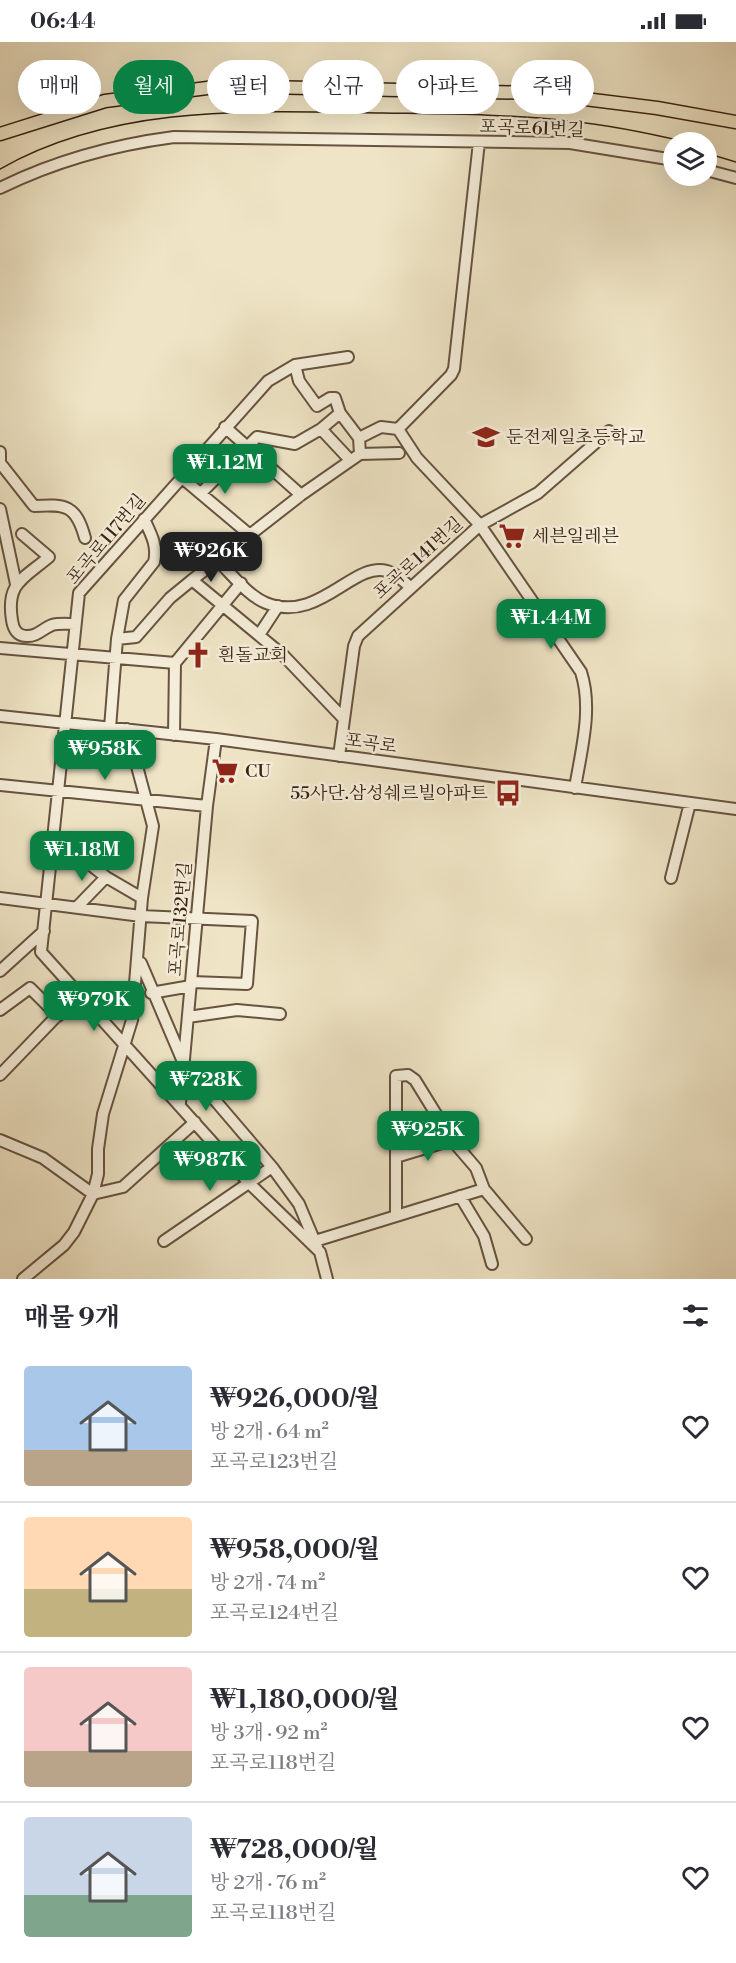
<!DOCTYPE html>
<html lang="ko">
<meta charset="utf-8">
<style>
:root{--surface:#fff;--page:#f2f2f3;--text:#2b2b33;--muted:#7c7c81;--line:#e1e1e2;--accent:#0b8043}
body{margin:0;font-family:"Libre Bodoni","Noto Serif KR",serif;background:var(--page);color:var(--text);height:100vh;display:flex;flex-direction:column;font-size:22px;white-space:nowrap}
*{box-sizing:border-box;margin:0}
p{font-size:20px;color:var(--muted)}
.icon{flex:none;width:33px;height:33px;fill:none;stroke:currentColor;stroke-width:2;stroke-linecap:round;stroke-linejoin:round}
.map{position:relative;height:1237px;overflow:hidden}
.drawer{display:flex;flex-direction:column;background:var(--surface);flex:1}
.drawer>*{flex:none}
.guide{position:absolute;left:18px;top:18px;width:700px;height:54px;display:flex;gap:12px}
.fabs{position:absolute;left:663px;top:90px;display:grid;gap:12px}
.fabs a{display:grid;place-items:center;width:54px;height:54px;border-radius:50%;background:var(--surface);box-shadow:0 6px 24px #0002;font-size:30px}
.price{position:absolute;translate:-50% -51px;padding:0 14px;border-radius:12px;background:var(--accent);color:#fff;font-size:20px;line-height:39px;filter:drop-shadow(0 2px 3px #0008)}
.price::after{content:'';position:absolute;left:50%;top:36px;width:18px;height:14px;margin-left:-9px;background:inherit;clip-path:polygon(0 0,100% 0,50% 100%)}
.price.selected{background:#222;color:#fff}
ul{padding:0;list-style:none}
li{display:flex;align-items:center;gap:18px;height:150px;padding:0 24px}
li+li{border-top:2px solid var(--line)}
li span{display:grid;place-items:center;flex:none;width:168px;height:120px;border-radius:6px;color:#555}
li>.icon{margin-inline-start:auto}
span .icon{width:72px;height:72px;fill:#fffc;stroke-width:1}
li b{font-size:26px}
h2{display:flex;justify-content:space-between;align-items:center;height:72px;padding:0 24px;font-size:26px}
.pill{padding:0 21px;border-radius:27px;background:var(--surface);box-shadow:0 6px 24px #0002;font-size:21px;line-height:54px}
.pill.selected{background:var(--accent);color:#fff}
.status{display:flex;justify-content:space-between;align-items:center;height:42px;padding:0 30px;background:var(--surface);direction:ltr}
.status svg{height:16px;fill:currentColor}
.map>svg:first-child{display:block}
.lines{fill:none;stroke-linecap:round;stroke-linejoin:round}
.minor-casing{stroke:#675340;stroke-width:14}
.major-casing{stroke:#3a2214;stroke-width:15}
.minor{stroke:#f5eeda;stroke-width:10}
.major{stroke:#efe5c6;stroke-width:12}
.tram{stroke:#3a2214;stroke-width:1.5}
.labels{text-anchor:middle;stroke-width:5;stroke-linejoin:round;paint-order:stroke}
.street-label{font-size:18px;fill:#3a2214;stroke:#f5eeda}
.poi-label{font-size:18px;fill:#3a2214;stroke:#f5eeda;text-anchor:start}
</style>
<div class="status"><b>06:44</b><svg viewBox="0 0 49 12"><path d="M0 12V9h3v3zM5 12V6h3v6zM10 12V3h3v9zM15 12V0h3v12zM26 1h20v11H26zM47 4h2v5h-2z"/></svg></div>
<div class="map">
<svg width="736" height="1237" viewBox="0 0 736 1237">
<rect width="100%" height="100%" fill="#efe5c6"/>
<filter id="stains"><feTurbulence type="fractalNoise" baseFrequency=".00333" numOctaves="4"/><feColorMatrix values="0 0 0 0 .2 0 0 0 0 .09 0 0 0 0 .02 0 0 0 .5 -.17"/></filter>
<radialGradient id="worn" r=".72"><stop offset=".6" stop-color="#630" stop-opacity="0"/><stop offset="1" stop-color="#630" stop-opacity=".3"/></radialGradient>
<g class="lines">
<!-- minor casing -->
<g class="minor-casing">
<path id="minor" d="M706,128L736,136
M0,146C55,119 113,103 174,95L570,101L674,118
M225,385L301,453
M321,387L350,418
M359,396L381,385L398,387
M0,410V422
M360,412L399,411
M1,422L34,464C66,462 76,463 85,496
M181,435L250,493
M201,451L257,395L295,402L321,387L340,371
M0,467L16,542
M22,492L49,515C23,537 6,541 12,578C13,586 17,594 26,594C37,595 42,587 52,583C59,581 67,582 75,582
M217,518C232,532 247,553 266,561C319,582 353,519 387,529C396,531 403,539 410,545
M192,538L284,614L344,677
M259,593L278,564
M117,597L124,558L154,520C158,504 151,492 144,477
M0,606L175,621
M0,674L216,697L736,767
M110,686L117,597L136,595L170,556L192,538L301,453L360,412L359,396L340,371L335,356H330L317,364L299,339L295,323
M174,693L175,621L241,541
M339,714L354,604L358,594L480,483L417,416L398,387L451,333L454,327L479,100
M0,743L207,764
M575,746C581,709 593,667 581,630L480,483L538,451L609,389
M54,794L106,835L142,856
M671,836L690,761
M0,856L141,874L252,879L247,942L192,940
M77,865L106,835
M141,921L184,1022L272,1125L299,1162L317,1205
M0,929L44,889
M151,951L191,944
M0,968L30,946L58,974
M188,975L237,968L280,972
M0,1033L79,951
M180,1061L207,764L216,697
M0,1098L43,1116L93,1152L98,1132V1107L103,1072L132,978L142,856L153,784L127,687
M396,1115L452,1098
M460,1154L484,1194L492,1222
M396,1172V1034L408,1033L415,1038L452,1098L476,1126L484,1147L526,1197
M164,1199L272,1125
M315,1199L484,1147
M23,1237L64,1203L74,1190L93,1152L123,1145L195,1080
M327,1237L320,1210L249,1141L41,910L79,551L268,339L295,323L348,315"/>
</g>
<!-- major casing -->
<g class="major-casing">
<path id="major" d="M0,92L105,59L223,44L537,51L657,66L736,80"/>
</g>
<!-- minor -->
<use href="#minor" class="minor"/>
<!-- major -->
<use href="#major" class="major"/>
<!-- tram -->
<path class="tram" d="M706,111L736,120
M0,127C115,61 254,69 383,71C444,72 508,72 569,79C608,83 648,91 686,100"/>
</g>
<!-- icons -->
<defs>
<g id="school-bare" transform="scale(2.07)"><path d="M0-5L7-2L0 1L-7-2ZM-4 1L0 2.5L4 1V4Q0 6-4 4Z" fill="#8f2418" stroke="#f5eeda" stroke-width="2.5" paint-order="stroke"/></g>
<g id="supermarket-bare" transform="scale(2.07)"><path d="M-6-5.5h2.5l.6 2H6L4.5 2H-2.5L-4.4-4H-6ZM-1.5 3.2a1.3 1.3 0 1 0 .1 0ZM3 3.2a1.3 1.3 0 1 0 .1 0Z" fill="#8f2418" stroke="#f5eeda" stroke-width="2.5" paint-order="stroke"/></g>
<g id="church-bare" transform="scale(2.07)"><path d="M-1.2-6h2.4v3.5h3.3v2.4h-3.3V6h-2.4V-.1h-3.3v-2.4h3.3Z" fill="#8f2418" stroke="#f5eeda" stroke-width="2.5" paint-order="stroke"/></g>
<g id="bus-bare" transform="scale(2.07)"><path d="M-5-6H5V4H4V6H2V4H-2V6H-4V4H-5ZM-3.5-4V0h7V-4ZM-3.5 1.2v1.5H-2V1.2ZM2 1.2v1.5H3.5V1.2Z" fill="#8f2418" stroke="#f5eeda" stroke-width="2.5" paint-order="stroke"/></g>
</defs>
<g fill-rule="evenodd">
<use href="#school-bare" x="486" y="395"/>
<use href="#supermarket-bare" x="512" y="494"/>
<use href="#church-bare" x="198" y="613"/>
<use href="#supermarket-bare" x="225" y="729"/>
<use href="#bus-bare" x="508" y="751"/>
</g>
<g class="labels">
<!-- street labels -->
<g class="street-label">
<text transform="translate(532 86) rotate(2)" y="6">포곡로61번길</text>
<text transform="translate(106 497) rotate(-50)" y="6">포곡로117번길</text>
<text transform="translate(418 516) rotate(-42)" y="6">포곡로141번길</text>
<text transform="translate(371 701) rotate(8)" y="6">포곡로</text>
<text transform="translate(180 877) rotate(-85)" y="6">포곡로132번길</text>
</g>
<!-- poi labels -->
<g class="poi-label">
<text x="506" y="401">둔전제일초등학교</text>
<text x="532" y="500">세븐일레븐</text>
<text x="218" y="619">흰돌교회</text>
<text x="245" y="735">CU</text>
<text x="488" y="757" text-anchor="end">55사단.삼성쉐르빌아파트</text>
</g>
</g>
<rect width="100%" height="100%" filter="url(#stains)"/>
<rect width="100%" height="100%" fill="url(#worn)"/>
</svg>
<div class="fabs">
<a><svg class="icon" aria-label="layers" viewBox="0 0 24 24"><path d="M12 4l9 5-9 5-9-5zM3 14l9 5 9-5"/></svg></a>
</div>
<b class="price" style="left:225px;top:453px">₩1.12M</b>
<b class="price selected" style="left:211px;top:541px">₩926K</b>
<b class="price" style="left:551px;top:608px">₩1.44M</b>
<b class="price" style="left:105px;top:739px">₩958K</b>
<b class="price" style="left:82px;top:840px">₩1.18M</b>
<b class="price" style="left:94px;top:990px">₩979K</b>
<b class="price" style="left:206px;top:1070px">₩728K</b>
<b class="price" style="left:428px;top:1120px">₩925K</b>
<b class="price" style="left:210px;top:1150px">₩987K</b>
<div class="guide">
<a class="pill">매매</a>
<a class="pill selected">월세</a>
<a class="pill">필터</a>
<a class="pill">신규</a>
<a class="pill">아파트</a>
<a class="pill">주택</a>
</div>
</div>
<section class="drawer">
<h2>매물 9개<svg class="icon" aria-label="filters" viewBox="0 0 24 24"><path d="M4 7h16M4 17h16"/><circle cx="9" cy="7" r="2"/><circle cx="15" cy="17" r="2"/></svg></h2>
<ul>
<li><span style="background:linear-gradient(#a9c7e8 70%,#b9a48a 0)"><svg class="icon" aria-label="home" viewBox="0 0 24 24"><path d="M3 11l9-7 9 7M6 9v11h12V9"/></svg></span><div><b>₩926,000/월</b><p>방 2개 · 64 m²</p><p>포곡로123번길</p></div><svg class="icon" aria-label="heart" viewBox="0 0 24 24"><path d="M12 20l-8-8c-3-5 5-10 8-4 3-6 11-1 8 4z"/></svg></li>
<li><span style="background:linear-gradient(#ffd9b3 60%,#c2b280 0)"><svg class="icon" aria-label="home" viewBox="0 0 24 24"><path d="M3 11l9-7 9 7M6 9v11h12V9"/></svg></span><div><b>₩958,000/월</b><p>방 2개 · 74 m²</p><p>포곡로124번길</p></div><svg class="icon" aria-label="heart" viewBox="0 0 24 24"><path d="M12 20l-8-8c-3-5 5-10 8-4 3-6 11-1 8 4z"/></svg></li>
<li><span style="background:linear-gradient(#f6c9c9 70%,#b9a48a 0)"><svg class="icon" aria-label="home" viewBox="0 0 24 24"><path d="M3 11l9-7 9 7M6 9v11h12V9"/></svg></span><div><b>₩1,180,000/월</b><p>방 3개 · 92 m²</p><p>포곡로118번길</p></div><svg class="icon" aria-label="heart" viewBox="0 0 24 24"><path d="M12 20l-8-8c-3-5 5-10 8-4 3-6 11-1 8 4z"/></svg></li>
<li><span style="background:linear-gradient(#c9d6e8 65%,#7fa58c 0)"><svg class="icon" aria-label="home" viewBox="0 0 24 24"><path d="M3 11l9-7 9 7M6 9v11h12V9"/></svg></span><div><b>₩728,000/월</b><p>방 2개 · 76 m²</p><p>포곡로118번길</p></div><svg class="icon" aria-label="heart" viewBox="0 0 24 24"><path d="M12 20l-8-8c-3-5 5-10 8-4 3-6 11-1 8 4z"/></svg></li>
</ul>
</section>
